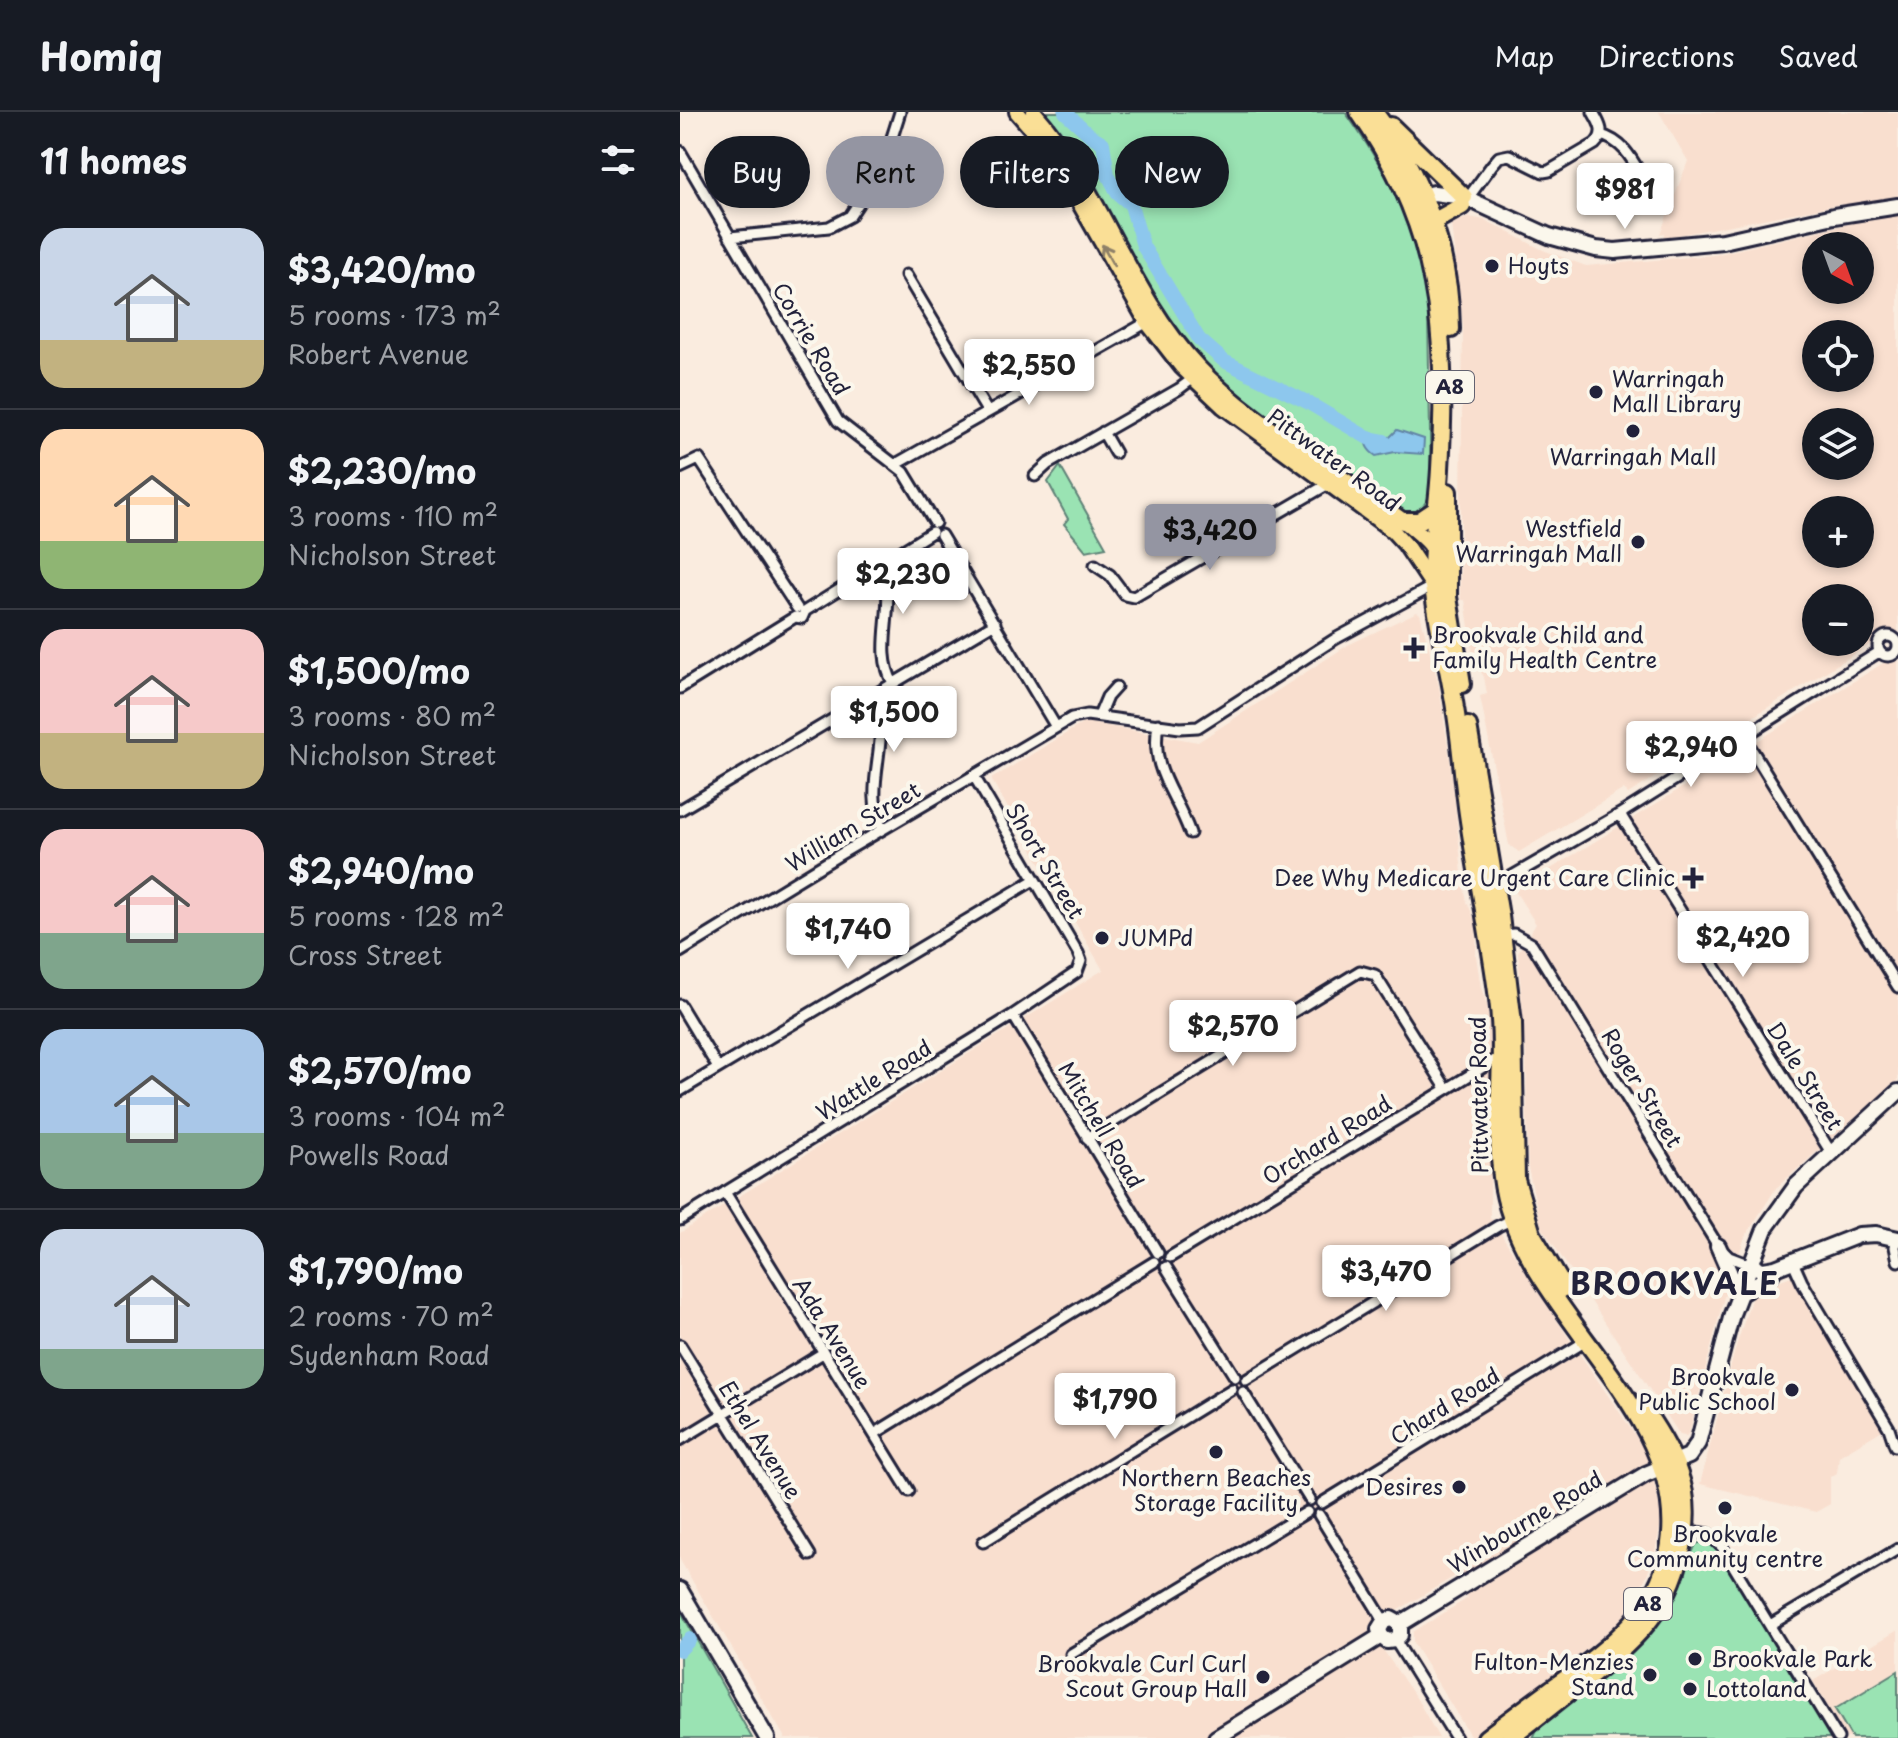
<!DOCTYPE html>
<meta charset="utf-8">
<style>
:root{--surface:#171b24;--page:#242831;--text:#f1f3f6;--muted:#9ea1a6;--line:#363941;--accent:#9495a2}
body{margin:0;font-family:"Playpen Sans",sans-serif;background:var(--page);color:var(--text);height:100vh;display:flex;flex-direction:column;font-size:30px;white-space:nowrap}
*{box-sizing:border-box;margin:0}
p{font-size:26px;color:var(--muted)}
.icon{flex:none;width:44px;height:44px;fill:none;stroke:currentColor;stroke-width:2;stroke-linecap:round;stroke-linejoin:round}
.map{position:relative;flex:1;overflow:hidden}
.sheet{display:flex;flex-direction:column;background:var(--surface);width:680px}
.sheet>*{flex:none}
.hud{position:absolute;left:24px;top:24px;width:760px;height:72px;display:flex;gap:16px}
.needle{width:52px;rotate:139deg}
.tools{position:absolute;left:1122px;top:120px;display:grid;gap:16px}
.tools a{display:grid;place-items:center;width:72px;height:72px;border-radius:50%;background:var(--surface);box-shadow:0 4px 12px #0003;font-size:40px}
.price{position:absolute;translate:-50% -68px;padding:0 18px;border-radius:8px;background:#fff;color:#222;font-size:26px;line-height:52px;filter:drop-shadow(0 2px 4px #0008)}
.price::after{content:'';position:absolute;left:50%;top:48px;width:24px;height:18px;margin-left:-12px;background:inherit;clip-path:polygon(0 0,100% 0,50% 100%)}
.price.current{background:var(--accent);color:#111}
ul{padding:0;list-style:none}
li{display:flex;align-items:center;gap:24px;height:200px;padding:0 40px}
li+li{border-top:2px solid var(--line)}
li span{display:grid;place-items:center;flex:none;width:224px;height:160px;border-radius:24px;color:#555}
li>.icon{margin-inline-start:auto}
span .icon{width:96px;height:96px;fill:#fffc;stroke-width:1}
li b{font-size:34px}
h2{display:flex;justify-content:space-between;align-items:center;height:96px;padding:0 40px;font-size:34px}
.tag{padding:0 28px;border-radius:36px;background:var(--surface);box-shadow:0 4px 12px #0003;font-size:28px;line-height:72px}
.tag.current{background:var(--accent);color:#111}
header{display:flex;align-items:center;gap:48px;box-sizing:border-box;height:112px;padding:0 40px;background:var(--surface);border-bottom:2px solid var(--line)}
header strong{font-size:38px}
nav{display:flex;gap:44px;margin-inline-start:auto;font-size:28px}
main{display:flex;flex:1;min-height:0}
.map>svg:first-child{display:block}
.built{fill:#f9dfcf;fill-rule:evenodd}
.green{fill:#9ae3b3;stroke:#5e8277;stroke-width:2}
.water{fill:#8dc7ed;stroke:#6285a6;stroke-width:2}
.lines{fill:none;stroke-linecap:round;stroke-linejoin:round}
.river{stroke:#8dc7ed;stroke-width:14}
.street-casing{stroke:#22223b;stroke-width:15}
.secondary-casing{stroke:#22223b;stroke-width:20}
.primary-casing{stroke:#22223b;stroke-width:20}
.highway-casing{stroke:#22223b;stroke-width:22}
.street{stroke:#fbf7ec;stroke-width:9}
.secondary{stroke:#fbf7ec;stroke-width:14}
.primary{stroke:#fadf96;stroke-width:14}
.highway{stroke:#fadf96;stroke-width:16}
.oneway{stroke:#8e8068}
.poi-dot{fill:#22223b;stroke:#fbf7ec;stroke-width:3}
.labels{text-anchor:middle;stroke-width:8;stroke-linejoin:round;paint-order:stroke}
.shield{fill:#fbf7ec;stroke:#636270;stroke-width:2}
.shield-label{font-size:20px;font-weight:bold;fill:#22223b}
.poi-label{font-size:22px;fill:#22223b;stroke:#fbf7ec;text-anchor:start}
.street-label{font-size:22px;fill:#22223b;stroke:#fbf7ec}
.district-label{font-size:30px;font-weight:bold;letter-spacing:2px;fill:#22223b;stroke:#fbf7ec}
</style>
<header>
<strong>Homiq</strong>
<nav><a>Map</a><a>Directions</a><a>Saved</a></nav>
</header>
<main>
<section class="sheet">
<h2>11 homes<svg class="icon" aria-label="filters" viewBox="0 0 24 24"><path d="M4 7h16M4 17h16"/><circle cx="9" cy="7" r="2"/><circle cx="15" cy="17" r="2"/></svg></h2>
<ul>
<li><span style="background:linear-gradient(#c9d6e8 70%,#c2b280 0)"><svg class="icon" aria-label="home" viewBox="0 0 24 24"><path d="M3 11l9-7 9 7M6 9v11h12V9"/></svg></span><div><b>$3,420/mo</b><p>5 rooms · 173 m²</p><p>Robert Avenue</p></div></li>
<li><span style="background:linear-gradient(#ffd9b3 70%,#8fb573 0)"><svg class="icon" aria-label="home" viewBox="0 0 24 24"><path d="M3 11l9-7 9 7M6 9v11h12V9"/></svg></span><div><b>$2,230/mo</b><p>3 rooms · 110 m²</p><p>Nicholson Street</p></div></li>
<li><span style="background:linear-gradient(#f6c9c9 65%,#c2b280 0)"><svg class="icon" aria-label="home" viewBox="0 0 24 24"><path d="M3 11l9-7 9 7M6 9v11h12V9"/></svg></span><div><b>$1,500/mo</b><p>3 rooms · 80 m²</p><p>Nicholson Street</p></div></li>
<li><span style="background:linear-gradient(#f6c9c9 65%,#7fa58c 0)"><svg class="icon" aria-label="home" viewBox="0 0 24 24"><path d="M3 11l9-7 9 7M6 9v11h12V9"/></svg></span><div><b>$2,940/mo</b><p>5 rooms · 128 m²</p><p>Cross Street</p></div></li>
<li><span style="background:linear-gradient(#a9c7e8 65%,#7fa58c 0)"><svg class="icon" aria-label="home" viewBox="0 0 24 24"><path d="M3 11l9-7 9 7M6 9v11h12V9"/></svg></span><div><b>$2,570/mo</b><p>3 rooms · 104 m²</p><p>Powells Road</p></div></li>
<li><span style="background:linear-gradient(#c9d6e8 75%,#7fa58c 0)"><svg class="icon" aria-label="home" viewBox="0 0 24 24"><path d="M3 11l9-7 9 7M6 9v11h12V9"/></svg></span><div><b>$1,790/mo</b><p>2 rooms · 70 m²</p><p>Sydenham Road</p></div></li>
</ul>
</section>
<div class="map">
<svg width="1218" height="1626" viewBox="0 0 1218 1626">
<rect width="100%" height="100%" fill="#faecdf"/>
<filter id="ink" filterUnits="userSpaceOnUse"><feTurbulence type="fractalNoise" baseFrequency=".0125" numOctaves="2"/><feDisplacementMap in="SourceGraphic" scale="16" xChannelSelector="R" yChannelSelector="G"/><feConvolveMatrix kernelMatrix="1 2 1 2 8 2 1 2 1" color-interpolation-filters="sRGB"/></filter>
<g filter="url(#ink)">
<!-- built -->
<path class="built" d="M979,0H1218V520L1208,519L1193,526L1192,531L948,682L944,677L839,740L829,733L800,584L807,582L804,565L799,556H795L785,488H781L780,480L783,213L771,112L789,105L805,108L863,138L906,154L1034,143L1173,111L1161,92L983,126L984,121L980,122L1008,49ZM1136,134H1180V178H1136ZM1136,222H1180V266H1136ZM1136,310H1180V354H1136ZM1136,398H1180V442H1136ZM1136,486H1180V530H1136Z
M737,500L740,502L759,574L772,661L783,771L787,790L797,813L796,844L801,876L807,892L811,929L810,1105L888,1225L968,1342L982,1406L973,1449L955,1489L938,1511L912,1533L791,1625L733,1531V1520L788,1486L775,1464L688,1516L737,1587L759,1626H105L0,1448V1121L423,858L311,667L405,610L518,630L668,533Z
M1218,542V968L1096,1076L1065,1125L1044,1185L1009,1321L1006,1324L1000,1323L861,1114L848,1056L846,945L838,840L856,812L835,779Z
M1114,1163L1204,1317L1159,1344L1157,1361L1150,1365V1392L1136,1400L1020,1372L1055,1238L1074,1178Z
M1218,1518V1626H1166L1133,1569Z"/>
<!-- green -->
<path class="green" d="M362,0H665C710,63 740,122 748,200L751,381C743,396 739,404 721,400L552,281L508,239L482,205L380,19Z
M380,354L426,435L406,439L384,412L388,407L368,370Z
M1023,1430L1036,1432L1120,1577L1141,1597L1158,1626H853L860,1611L964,1528L989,1494L1016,1432Z
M0,1498L72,1626H0Z
M1218,1559V1626H1172L1155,1597Z"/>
<!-- water -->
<path class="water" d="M717,318L744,327L743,342L715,340L696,344C687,338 684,332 686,321L708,327Z"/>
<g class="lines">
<!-- river -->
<path class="river" d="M385,0L410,23L423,31L428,63L438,82L451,93L463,134L519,227L544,249L627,290L688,326L704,329
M0,1538L10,1527"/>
<!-- street casing -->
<g class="street-casing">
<path id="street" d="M921,23C946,30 954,52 967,73
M0,39L158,309L224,360L255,411
M788,86L812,53L819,45L829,43L863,60L869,59L915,32C926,21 920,12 913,0
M50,125L149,115L170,104L203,54L220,0
M226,163L307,299
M423,320L435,341
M216,352L471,208
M0,356L19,347L117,496
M355,364L368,352L499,277L515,265
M261,423L376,615
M415,453L430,463L445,483L454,485L650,371
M200,454C220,490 192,534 213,571
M1198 534a10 10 0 1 1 20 0a10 10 0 1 1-20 0Z
M0,576L115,505L122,506L125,499L252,420
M193,583C215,623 180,676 203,717
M419,604L427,585L436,575
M478,612C470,659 495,679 510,721
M1064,625L1218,875
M0,698L315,511
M940,702L1152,1042
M815,774L940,702L1199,540
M823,823L834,822L852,832L1038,1134L1049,1145L1070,1153
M0,840L159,743L392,606L407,603L500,616L518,615L655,527L753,474
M0,893L38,956
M333,903L478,1141
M0,979L354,768
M407,1026L680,859L695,863L766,976
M45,1080L229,1379
M0,1108L333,903L397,860L401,849L398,841L294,664
M1217,1127L1215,1135L1218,1149
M490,1145L823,943
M1113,1150L1122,1170L1209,1316L1215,1334
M486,1155L555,1265
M0,1233L130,1443
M566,1268L818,1114L834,1107
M563,1280L630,1388
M194,1322L474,1150
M0,1328L143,1241
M642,1391L906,1229
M639,1403L704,1509
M1003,1418L1029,1422L1042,1435L1158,1626
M303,1430L552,1277
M1090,1513L1218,1437
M715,1528L776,1626
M391,1542L627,1400"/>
</g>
<!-- secondary casing -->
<g class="secondary-casing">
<path id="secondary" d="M734,85L754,81L784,85L869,124L916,137L935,139L1043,129L1154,104L1218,94
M1038,1134L1059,1182
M1070,1153L1083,1158L1095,1156L1179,1123L1196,1122L1218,1127
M1059,1182L1090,1164L1095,1156
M0,1478L87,1626
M720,1512L966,1362L1009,1344L1018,1331L1052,1202L1085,1117L1116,1074L1218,980
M701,1524L707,1529L715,1528L720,1523V1512
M701,1524L699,1517L704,1509L711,1507L720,1512
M536,1626L701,1524"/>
</g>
<!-- primary casing -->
<g class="primary-casing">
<path id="primary" d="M337,0L369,37L467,210L502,255L543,294L712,418L725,432L753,474
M354,0C421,76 448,181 518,255C565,305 636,346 692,387C714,403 741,418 757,441"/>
</g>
<!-- highway casing -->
<g class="highway-casing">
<path id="highway" d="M679,0C760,116 768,220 760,357C758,396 750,434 753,473C757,514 769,555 775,596C781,631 783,667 788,702C797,764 810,825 818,887C826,947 814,1006 822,1065C837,1194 1000,1288 991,1422C986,1498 926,1538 870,1578C848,1594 827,1610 806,1626
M694,0C742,62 770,138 771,217
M711,14L784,85
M753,110L782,94
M768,380V485L782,572
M723,409H739L757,397
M788,614L820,804L833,911L836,1068L852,1122L884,1176
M830,1626C853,1609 875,1591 898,1573C953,1531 995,1496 1004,1423C1007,1403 1006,1381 999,1362C992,1341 980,1321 967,1302"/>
</g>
<!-- street -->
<use href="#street" class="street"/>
<!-- secondary -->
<use href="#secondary" class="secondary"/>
<!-- primary -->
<use href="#primary" class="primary"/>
<!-- highway -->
<use href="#highway" class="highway"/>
</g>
<!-- one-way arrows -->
<defs><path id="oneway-shaft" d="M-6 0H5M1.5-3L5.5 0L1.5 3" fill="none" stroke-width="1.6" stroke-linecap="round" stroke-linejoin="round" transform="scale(2)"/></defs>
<use class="oneway" href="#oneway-shaft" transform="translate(428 143) rotate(-119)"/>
</g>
<!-- markers -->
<g class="poi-dot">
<circle cx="812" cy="154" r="8"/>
<circle cx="916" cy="280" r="8"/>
<circle cx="953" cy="319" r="8"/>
<circle cx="958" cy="430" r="8"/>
<path d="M730 524h8v8h8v8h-8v8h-8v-8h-8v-8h8z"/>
<path d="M1009 754h8v8h8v8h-8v8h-8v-8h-8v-8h8z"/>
<circle cx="422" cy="826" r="8"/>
<circle cx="1112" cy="1278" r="8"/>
<circle cx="536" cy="1340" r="8"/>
<circle cx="779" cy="1375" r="8"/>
<circle cx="1045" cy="1396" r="8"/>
<circle cx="1015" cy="1547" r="8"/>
<circle cx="970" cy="1563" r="8"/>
<circle cx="583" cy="1565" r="8"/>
<circle cx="1010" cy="1577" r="8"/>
</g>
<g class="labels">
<!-- shield labels -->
<g class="shield">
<rect x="746" y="259" width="48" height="32" rx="6"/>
<rect x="944" y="1476" width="48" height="32" rx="6"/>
</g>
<g class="shield-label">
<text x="770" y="282">A8</text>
<text x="968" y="1499">A8</text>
</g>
<!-- poi labels -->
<g class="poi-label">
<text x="828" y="162">Hoyts</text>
<text x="932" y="275">Warringah<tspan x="932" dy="25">Mall Library</tspan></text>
<text x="953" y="353" text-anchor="middle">Warringah Mall</text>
<text x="942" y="425" text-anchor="end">Westfield<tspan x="942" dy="25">Warringah Mall</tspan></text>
<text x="752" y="531">Brookvale Child and<tspan x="752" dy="25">Family Health Centre</tspan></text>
<text x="995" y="774" text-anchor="end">Dee Why Medicare Urgent Care Clinic</text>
<text x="438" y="834">JUMPd</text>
<text x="1096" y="1273" text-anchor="end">Brookvale<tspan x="1096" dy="25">Public School</tspan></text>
<text x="536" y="1374" text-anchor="middle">Northern Beaches<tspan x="536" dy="25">Storage Facility</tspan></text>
<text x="763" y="1383" text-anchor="end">Desires</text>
<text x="1045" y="1430" text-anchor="middle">Brookvale<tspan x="1045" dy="25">Community centre</tspan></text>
<text x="1031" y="1555">Brookvale Park</text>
<text x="954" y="1558" text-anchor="end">Fulton-Menzies<tspan x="954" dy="25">Stand</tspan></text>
<text x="567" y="1560" text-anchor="end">Brookvale Curl Curl<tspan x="567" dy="25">Scout Group Hall</tspan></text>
<text x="1026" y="1585">Lottoland</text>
</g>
<!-- street labels -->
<g class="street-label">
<text transform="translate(131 227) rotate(59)" y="8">Corrie Road</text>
<text transform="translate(654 348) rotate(36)" y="8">Pittwater Road</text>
<text transform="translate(173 715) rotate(-31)" y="8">William Street</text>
<text transform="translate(365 749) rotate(59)" y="8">Short Street</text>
<text transform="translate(1125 964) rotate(58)" y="8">Dale Street</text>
<text transform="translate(194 968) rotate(-32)" y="8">Wattle Road</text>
<text transform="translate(962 976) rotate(59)" y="8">Roger Street</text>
<text transform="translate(799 983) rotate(-91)" y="8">Pittwater Road</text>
<text transform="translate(421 1013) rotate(59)" y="8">Mitchell Road</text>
<text transform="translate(647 1028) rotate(-32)" y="8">Orchard Road</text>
<text transform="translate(152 1221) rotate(58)" y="8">Ada Avenue</text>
<text transform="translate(765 1294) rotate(-32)" y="8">Chard Road</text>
<text transform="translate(80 1328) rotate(58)" y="8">Ethel Avenue</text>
<text transform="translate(845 1410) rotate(-31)" y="8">Winbourne Road</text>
</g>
<!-- district labels -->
<g class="district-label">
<text x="995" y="1183">BROOKVALE</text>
</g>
</g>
</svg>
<div class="tools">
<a><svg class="needle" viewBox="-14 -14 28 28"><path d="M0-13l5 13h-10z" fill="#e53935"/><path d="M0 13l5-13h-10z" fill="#9ea1a6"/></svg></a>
<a><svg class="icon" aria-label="locate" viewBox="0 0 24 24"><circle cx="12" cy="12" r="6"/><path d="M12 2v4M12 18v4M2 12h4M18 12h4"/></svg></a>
<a><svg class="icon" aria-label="layers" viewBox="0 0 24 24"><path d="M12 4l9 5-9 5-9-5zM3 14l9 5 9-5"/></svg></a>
<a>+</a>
<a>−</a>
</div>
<b class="price" style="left:945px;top:119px">$981</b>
<b class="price" style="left:349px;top:295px">$2,550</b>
<b class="price current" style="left:530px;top:460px">$3,420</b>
<b class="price" style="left:223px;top:504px">$2,230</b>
<b class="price" style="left:214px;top:642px">$1,500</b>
<b class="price" style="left:1011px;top:677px">$2,940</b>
<b class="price" style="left:168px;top:859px">$1,740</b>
<b class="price" style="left:1063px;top:867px">$2,420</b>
<b class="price" style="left:553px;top:956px">$2,570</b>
<b class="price" style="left:706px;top:1201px">$3,470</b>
<b class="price" style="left:435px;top:1329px">$1,790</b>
<div class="hud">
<a class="tag">Buy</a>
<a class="tag current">Rent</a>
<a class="tag">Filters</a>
<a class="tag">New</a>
</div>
</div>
</main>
